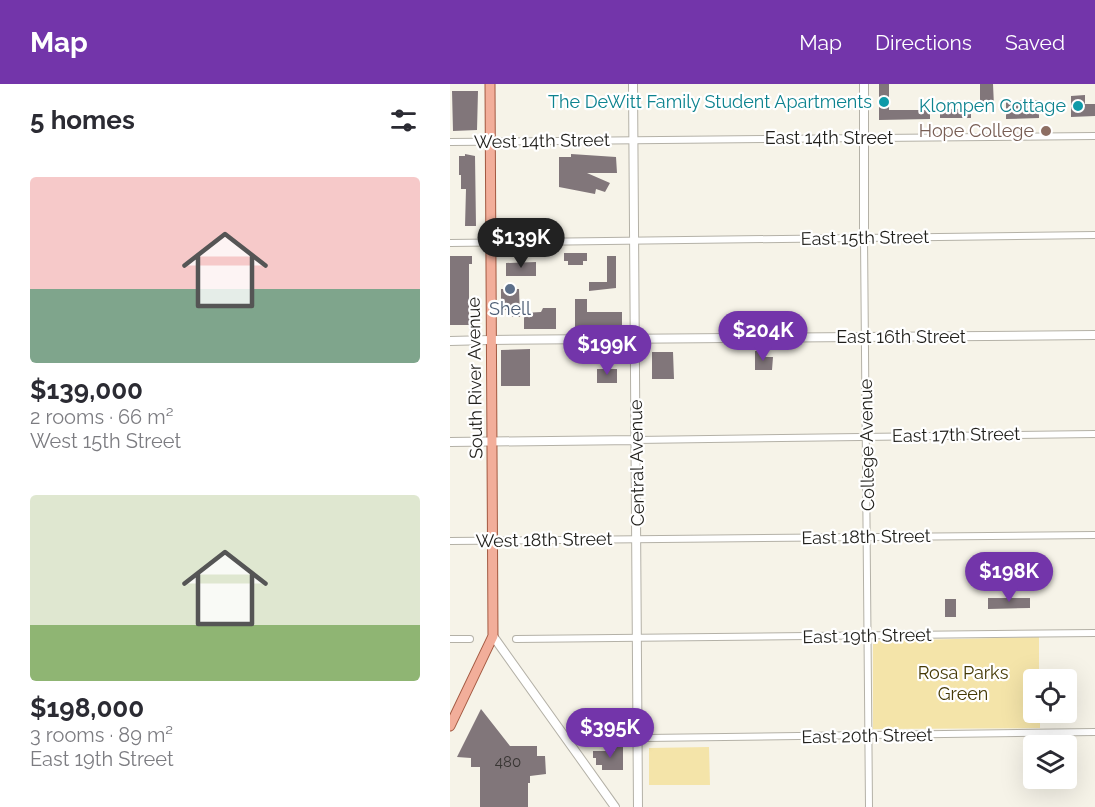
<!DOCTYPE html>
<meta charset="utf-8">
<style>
:root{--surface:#fff;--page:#f7f7f7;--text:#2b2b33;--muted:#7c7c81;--accent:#7335aa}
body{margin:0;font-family:Raleway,sans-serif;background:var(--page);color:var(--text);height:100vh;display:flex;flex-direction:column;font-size:22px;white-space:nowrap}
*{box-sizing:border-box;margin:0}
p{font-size:20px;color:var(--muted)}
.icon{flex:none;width:33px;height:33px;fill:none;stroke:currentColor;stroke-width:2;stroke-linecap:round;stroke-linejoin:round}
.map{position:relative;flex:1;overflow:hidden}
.details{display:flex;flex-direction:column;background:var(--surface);width:450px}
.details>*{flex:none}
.controls{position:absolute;left:573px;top:585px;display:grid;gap:12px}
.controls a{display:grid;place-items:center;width:54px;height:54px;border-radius:6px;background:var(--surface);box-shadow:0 6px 24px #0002;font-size:30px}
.price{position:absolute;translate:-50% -51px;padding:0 14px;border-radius:21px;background:var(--accent);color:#fff;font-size:20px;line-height:39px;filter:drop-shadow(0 2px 3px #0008)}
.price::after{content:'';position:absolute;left:50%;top:36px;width:18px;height:14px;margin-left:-9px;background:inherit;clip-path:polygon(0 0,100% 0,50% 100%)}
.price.active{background:#222;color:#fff}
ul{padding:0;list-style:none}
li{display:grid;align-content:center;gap:12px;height:318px;padding:0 30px}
li span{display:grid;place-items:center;height:186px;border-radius:6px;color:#555}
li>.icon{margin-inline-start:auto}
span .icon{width:108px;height:108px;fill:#fffc;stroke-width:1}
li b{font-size:26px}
h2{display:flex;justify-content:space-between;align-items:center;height:72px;padding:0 30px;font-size:26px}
header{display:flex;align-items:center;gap:36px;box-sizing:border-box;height:84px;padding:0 30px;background:var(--accent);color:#fff}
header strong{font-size:28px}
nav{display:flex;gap:33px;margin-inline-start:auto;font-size:21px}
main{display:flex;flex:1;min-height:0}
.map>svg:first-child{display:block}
.green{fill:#f4e4a9}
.building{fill:#81767a}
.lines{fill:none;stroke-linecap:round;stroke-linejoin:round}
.minor-casing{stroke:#b4b1a7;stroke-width:8}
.tertiary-casing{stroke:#b4b1a7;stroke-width:10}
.secondary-casing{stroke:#b4b1a7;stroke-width:10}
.primary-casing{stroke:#a35941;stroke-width:11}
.minor{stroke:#fff;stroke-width:6}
.tertiary{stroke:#fff;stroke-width:8}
.secondary{stroke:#fff;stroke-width:8}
.primary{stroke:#f2ae9a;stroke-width:9}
.culture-dot{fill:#0f9aa8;stroke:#fff;stroke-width:2}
.education-dot{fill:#8d6e63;stroke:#fff;stroke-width:2}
.service-dot{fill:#5c6f8a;stroke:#fff;stroke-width:2}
.labels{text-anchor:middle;stroke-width:4.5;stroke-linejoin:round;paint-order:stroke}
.number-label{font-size:15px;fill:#383533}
.culture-label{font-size:18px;fill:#0d838f;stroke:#fff;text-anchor:end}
.education-label{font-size:18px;fill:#785e54;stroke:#fff;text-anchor:end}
.street-label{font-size:18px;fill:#201f1b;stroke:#fff}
.service-label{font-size:18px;fill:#4e5e75;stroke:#fff}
.park-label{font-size:18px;fill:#453905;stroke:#fff}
</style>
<header>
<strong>Map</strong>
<nav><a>Map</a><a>Directions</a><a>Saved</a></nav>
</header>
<main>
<section class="details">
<h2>5 homes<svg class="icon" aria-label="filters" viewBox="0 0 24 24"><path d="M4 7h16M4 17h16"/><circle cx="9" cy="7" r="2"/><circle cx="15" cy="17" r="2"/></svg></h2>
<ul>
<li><span style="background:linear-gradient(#f6c9c9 60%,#7fa58c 0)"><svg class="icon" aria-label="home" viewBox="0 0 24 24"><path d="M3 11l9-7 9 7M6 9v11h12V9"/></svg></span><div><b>$139,000</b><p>2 rooms · 66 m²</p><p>West 15th Street</p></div></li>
<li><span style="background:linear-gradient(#dfe7d0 70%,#8fb573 0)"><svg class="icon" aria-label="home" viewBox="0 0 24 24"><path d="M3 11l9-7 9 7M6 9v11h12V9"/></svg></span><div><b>$198,000</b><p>3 rooms · 89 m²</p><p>East 19th Street</p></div></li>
</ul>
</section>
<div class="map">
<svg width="645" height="723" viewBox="0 0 645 723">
<rect width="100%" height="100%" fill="#f6f3e8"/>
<!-- green -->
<path class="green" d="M589,553V595L584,596V628L590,629V644L423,645V557Z
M259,663L260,701H199V664Z"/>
<!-- building -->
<path class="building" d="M429,0H439V26H480V35L429,36Z
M530,0H543L544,22H530Z
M2,7H28L27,46L3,47Z
M635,11V20H645V32L621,33V12Z
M575,16H589V34L556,35V18Z
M490,25H521V34H490Z
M15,70L25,72L26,142H15L16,105H11V91H9V72H15Z
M121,70L166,73L167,89H137L160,99L155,108L146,105L145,110L109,103V73H121Z
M114,169H137V177H133V181H118V177H114Z
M0,172H22V180H19V232H22L23,241H0Z
M157,172H166V204L139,207V198H157Z
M86,178V192H56V179Z
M51,205H69L70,233H62V226H51Z
M125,215H137V228H172V244L125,245Z
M93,224H106V245H74V229L91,228Z
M80,265V302H51V266Z
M305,267H312V273H323L322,286H305Z
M202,268H223L224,295H202Z
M147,285H167V299H147Z
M538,514H580V524L538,525Z
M495,515H506V533H495Z
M31,625L60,662H87V672H95L96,690L80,692V699H78V723H30V683H21V674L7,673Z
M165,663H173V686H152V681H146V674H143V667H165Z"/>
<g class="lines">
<!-- minor casing -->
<g class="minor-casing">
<path id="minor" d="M0,58L645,52
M414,154L419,723
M0,159L645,151
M186,356L645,350
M0,457L645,451
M0,555H20
M66,555L645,549
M117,655L645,648"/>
</g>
<!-- tertiary casing -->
<g class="tertiary-casing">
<path id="tertiary" d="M183,0L188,723
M414,0V154
M0,257L40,256
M0,358L186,356"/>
</g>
<!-- secondary casing -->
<g class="secondary-casing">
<path id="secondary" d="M40,256L645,251
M43,552L165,723"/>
</g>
<!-- primary casing -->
<g class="primary-casing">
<path id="primary" d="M0,642L43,552L40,0"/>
</g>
<!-- minor -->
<use href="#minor" class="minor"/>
<!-- tertiary -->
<use href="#tertiary" class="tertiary"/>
<!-- secondary -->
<use href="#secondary" class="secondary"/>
<!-- primary -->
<use href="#primary" class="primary"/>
</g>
<!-- markers -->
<g class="culture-dot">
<circle cx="434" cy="18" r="6"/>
<circle cx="628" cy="22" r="6"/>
</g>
<circle class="education-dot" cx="596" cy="47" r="6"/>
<circle class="service-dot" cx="60" cy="205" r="6"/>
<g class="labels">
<!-- number labels -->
<g class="number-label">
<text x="58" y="683">480</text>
</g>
<!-- culture labels -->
<g class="culture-label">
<text x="422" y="24">The DeWitt Family Student Apartments</text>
<text x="616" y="28">Klompen Cottage</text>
</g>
<!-- education labels -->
<g class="education-label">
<text x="584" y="53">Hope College</text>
</g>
<!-- street labels -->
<g class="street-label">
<text x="379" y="60">East 14th Street</text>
<text transform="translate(92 57) rotate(-1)" y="6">West 14th Street</text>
<text transform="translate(415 154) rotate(-1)" y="6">East 15th Street</text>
<text x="451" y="259">East 16th Street</text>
<text transform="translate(25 294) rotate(-91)" y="6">South River Avenue</text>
<text transform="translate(506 351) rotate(-1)" y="6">East 17th Street</text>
<text transform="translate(417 361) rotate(-91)" y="6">College Avenue</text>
<text transform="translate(187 379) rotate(-91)" y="6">Central Avenue</text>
<text transform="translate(416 453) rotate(-1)" y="6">East 18th Street</text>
<text transform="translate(94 456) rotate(-1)" y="6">West 18th Street</text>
<text transform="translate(417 552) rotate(-1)" y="6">East 19th Street</text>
<text transform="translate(417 652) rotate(-1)" y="6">East 20th Street</text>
</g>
<!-- service labels -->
<g class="service-label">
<text x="60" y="231">Shell</text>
</g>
<!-- park labels -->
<g class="park-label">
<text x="513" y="595">Rosa Parks<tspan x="513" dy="21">Green</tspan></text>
</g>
</g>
</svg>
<div class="controls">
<a><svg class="icon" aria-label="locate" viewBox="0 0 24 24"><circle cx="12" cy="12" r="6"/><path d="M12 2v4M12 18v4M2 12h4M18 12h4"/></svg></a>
<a><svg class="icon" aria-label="layers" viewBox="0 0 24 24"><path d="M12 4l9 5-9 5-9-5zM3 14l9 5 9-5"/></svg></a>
</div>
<b class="price active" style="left:71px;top:185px">$139K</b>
<b class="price" style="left:313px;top:278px">$204K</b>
<b class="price" style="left:157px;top:292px">$199K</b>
<b class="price" style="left:559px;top:519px">$198K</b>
<b class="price" style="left:160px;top:675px">$395K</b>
</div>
</main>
